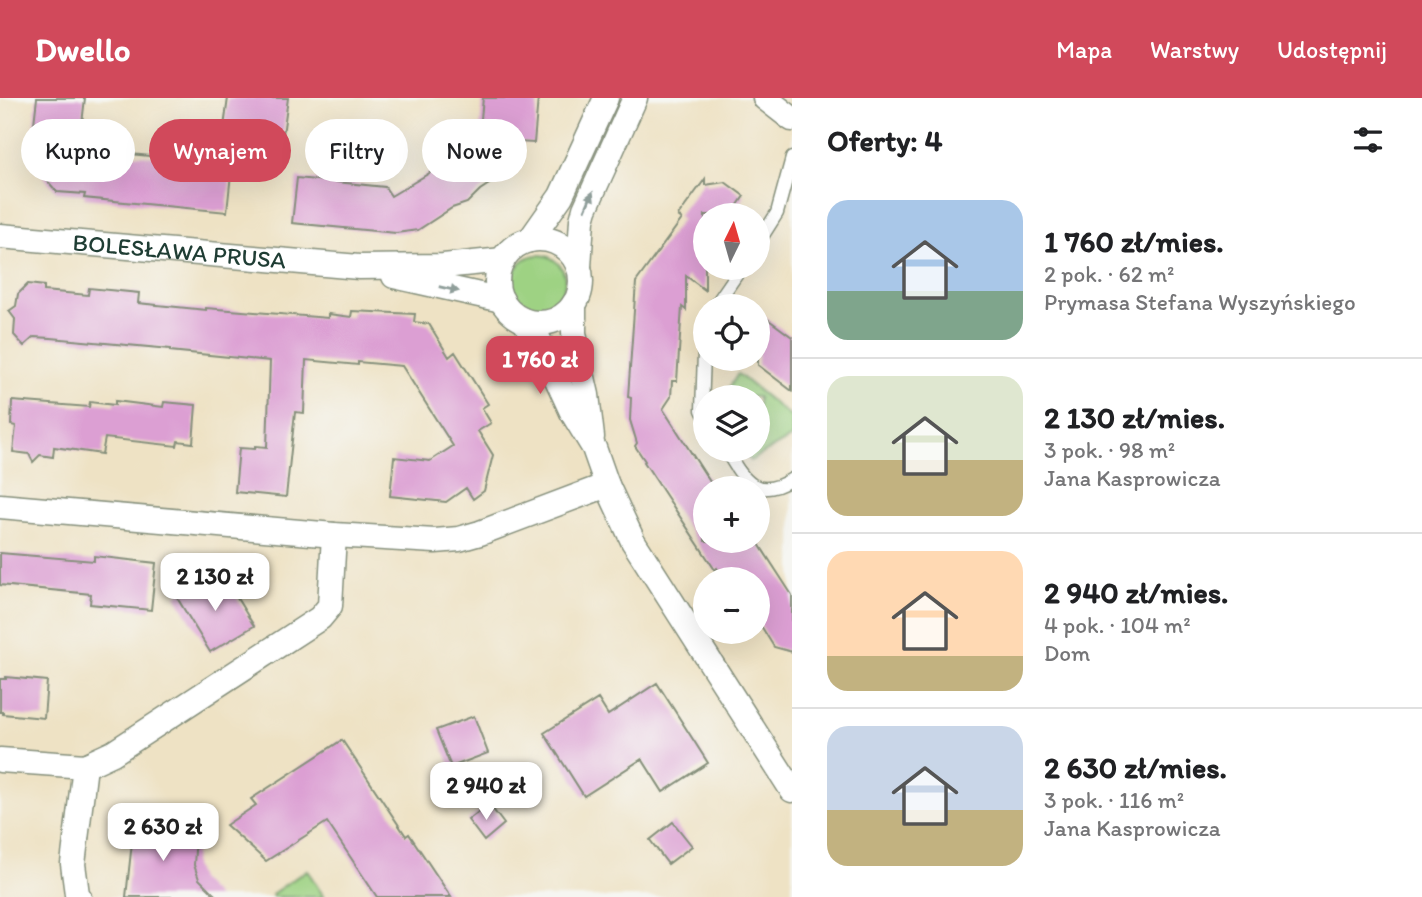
<!DOCTYPE html>
<html lang="pl">
<meta charset="utf-8">
<style>
:root{--surface:#fff;--page:#f2f2f2;--text:#202124;--muted:#757577;--line:#e0e0e0;--accent:#d1495b}
body{margin:0;font-family:Itim,sans-serif;background:var(--page);color:var(--text);height:100vh;display:flex;flex-direction:column;font-size:26px;white-space:nowrap}
*{box-sizing:border-box;margin:0}
p{font-size:23px;color:var(--muted)}
.icon{flex:none;width:38px;height:38px;fill:none;stroke:currentColor;stroke-width:2;stroke-linecap:round;stroke-linejoin:round}
.map{position:relative;flex:1;overflow:hidden}
.sheet{display:flex;flex-direction:column;background:var(--surface);width:630px}
.sheet>*{flex:none}
.guide{position:absolute;left:21px;top:21px;width:665px;height:63px;display:flex;gap:14px}
.needle{width:46px;rotate:5deg}
.controls{position:absolute;left:693px;top:105px;display:grid;gap:14px}
.controls a{display:grid;place-items:center;width:77px;height:77px;border-radius:50%;background:var(--surface);box-shadow:0 7px 28px #0002;font-size:35px}
.price{position:absolute;translate:-50% -60px;padding:0 16px;border-radius:14px;background:#fff;color:#222;font-size:23px;line-height:46px;filter:drop-shadow(0 2px 4px #0008)}
.price::after{content:'';position:absolute;left:50%;top:42px;width:21px;height:16px;margin-left:-10px;background:inherit;clip-path:polygon(0 0,100% 0,50% 100%)}
.price.on{background:var(--accent);color:#fff}
ul{padding:0;list-style:none}
li{display:flex;align-items:center;gap:21px;height:175px;padding:0 35px}
li+li{border-top:2px solid var(--line)}
li span{display:grid;place-items:center;flex:none;width:196px;height:140px;border-radius:21px;color:#555}
li>.icon{margin-inline-start:auto}
span .icon{width:84px;height:84px;fill:#fffc;stroke-width:1}
li b{font-size:30px}
h2{display:flex;justify-content:space-between;align-items:center;height:84px;padding:0 35px;font-size:30px}
.chip{padding:0 24px;border-radius:32px;background:var(--surface);box-shadow:0 7px 28px #0002;font-size:24px;line-height:63px}
.chip.on{background:var(--accent);color:#fff}
header{display:flex;align-items:center;gap:42px;box-sizing:border-box;height:98px;padding:0 35px;background:var(--accent);color:#fff}
header strong{font-size:33px}
nav{display:flex;gap:38px;margin-inline-start:auto;font-size:24px}
main{display:flex;flex:1;min-height:0}
.map>svg:first-child{display:block}
.green{fill:#9ed283;stroke:#5e885c;stroke-width:2}
.building{fill:#dc9fd3}
.lines{fill:none;stroke-linecap:round;stroke-linejoin:round}
.lane-casing{stroke:#86907c;stroke-width:15}
.street-casing{stroke:#86907c;stroke-width:27}
.lane{stroke:#fff;stroke-width:12}
.street{stroke:#fff;stroke-width:24}
.oneway{fill:#8f9e9a}
.labels{text-anchor:middle;stroke-width:5;stroke-linejoin:round;paint-order:stroke}
.street-label{font-size:24px;fill:#1f3d34;stroke:#f6f6f2}
</style>
<header>
<strong>Dwello</strong>
<nav><a>Mapa</a><a>Warstwy</a><a>Udostępnij</a></nav>
</header>
<main>
<div class="map">
<svg width="792" height="799" viewBox="0 0 792 799">
<rect width="100%" height="100%" fill="#f6f6f2"/>
<filter id="ink" filterUnits="userSpaceOnUse"><feTurbulence type="fractalNoise" baseFrequency=".0143" numOctaves="2"/><feDisplacementMap in="SourceGraphic" scale="14" xChannelSelector="R" yChannelSelector="G"/><feConvolveMatrix kernelMatrix="1 2 1 2 8 2 1 2 1" color-interpolation-filters="sRGB"/></filter>
<filter id="wash" filterUnits="userSpaceOnUse"><feTurbulence type="fractalNoise" baseFrequency=".00686" numOctaves="4" result="noise"/><feDisplacementMap in="SourceGraphic" scale="28" xChannelSelector="R" yChannelSelector="G"/><feGaussianBlur stdDeviation="1.57" result="paint"/><feColorMatrix in="noise" values="0 0 0 0 0 0 0 0 0 0 0 0 0 0 0 0 0 1.4 0 .05"/><feComposite in="paint" operator="in"/></filter>
<g filter="url(#wash)">
<rect width="100%" height="100%" fill="#eee2c4"/>
<!-- green -->
<path class="green" d="M513 183a26 26 0 1 1 52 0a26 26 0 1 1-52 0Z
M738,276L792,320V339L750,363L743,352H758V299H723Z
M307,772L324,799H273L272,796Z"/>
<g id="blocks">
<!-- building -->
<path class="building" d="M37,0H85L79,51L232,66L227,114L84,100L85,96L57,94L38,72L41,44L32,43Z
M228,0H288L283,37L224,29Z
M483,0H538L534,45L502,43L518,67L480,92L467,105L452,110L418,132L396,135L292,125L297,80L385,89L391,98L458,58L479,42Z
M705,81V87L725,84L744,98L731,117H705V192L686,178V212L682,209L677,283H672L671,299L663,311L714,390H705V443H757L792,497V554L774,549L758,523V481H725L717,470L715,472L644,364L645,363L635,348L637,345L630,322L631,300L628,299L636,184L682,121L678,118Z
M28,186L44,188V193L88,197L89,190L139,195L138,205L206,212V210L328,220V216L351,219L352,213L415,216L414,224L429,226L449,259L455,254L488,306L482,310L491,325L478,333L493,357L484,393L473,401L466,390L446,404L390,398L394,359L430,363L453,348L402,268L358,264V267L306,262L304,315L295,314L286,399L235,394L239,350L255,351V348L267,349L270,263L170,253V251L51,240L34,239L24,248L14,237L15,221L9,213L16,208L18,196Z
M758,214L792,239V293L758,267Z
M12,303L89,309L90,304L115,307V303L163,309L164,304L196,307L193,345L178,343L177,348L105,340L102,356L54,349L53,359L40,357L33,364L29,356L13,354L16,328L11,327Z
M0,455L94,463V458L156,465L151,512L90,506L91,496L0,487Z
M213,477L224,496L232,492L254,528L210,554L176,498Z
M6,579L47,583L44,620L3,616V614H0V581H6Z
M657,585L708,665L663,694L642,661L584,698L544,635L598,601L608,617Z
M474,618L488,655L451,669L436,632Z
M342,642L406,738L409,736L451,799H377L327,724L266,763L226,727L256,707L251,701Z
M489,706L504,726L484,743L468,722Z
M135,717L196,737L194,767L199,781L217,799H126Z
M673,724L692,748L668,766L650,742Z"/>
</g>
</g>
<g filter="url(#ink)">
<use href="#blocks" fill-opacity="0" stroke="#86907c" stroke-width="2"/>
<g class="lines">
<!-- lane casing -->
<g class="lane-casing">
<path id="lane" d="M758,145L777,115L792,60
M715,208L741,170
M705,228L702,312L705,318
M726,352C743,381 755,404 792,381"/>
</g>
<!-- street casing -->
<g class="street-casing">
<g id="street">
<path d="M765,0L792,21"/>
<path id="s1" d="M0,138L359,169L443,168L503,162"/>
<circle cx="539" cy="183" r="42"/>
<path d="M530,142L561,98L606,0"/>
<path d="M579,169L582,122L585,111L635,0"/>
<path d="M394,178L502,202"/>
<path d="M574,206V235L579,262L587,297L592,339"/>
<path d="M523,222L538,240L572,314L594,350L607,387L633,443L792,692"/>
<path d="M0,408L334,437L435,443L459,441L480,435L607,387"/>
<path d="M0,662L85,668L113,655L320,520L330,508L334,437"/>
<path d="M79,799L77,796L73,766L85,668"/>
</g>
</g>
<!-- lane -->
<use href="#lane" class="lane"/>
<!-- street -->
<use href="#street" class="street"/>
</g>
<!-- one-way arrows -->
<defs><path id="oneway-solid" d="M-6-.8H1V-3.2L6.5 0L1 3.2V.8H-6Z" transform="scale(1.75)"/></defs>
<g class="oneway">
<use href="#oneway-solid" transform="translate(589 103) rotate(-67)"/>
<use href="#oneway-solid" transform="translate(449 191) rotate(13)"/>
</g>
</g>
<g class="labels">
<!-- street labels -->
<g class="street-label">
<text dy="8" stroke="none"><textPath href="#s1" startOffset="180">BOLESŁAWA PRUSA</textPath></text>
</g>
</g>
</svg>
<div class="controls">
<a><svg class="needle" viewBox="-14 -14 28 28"><path d="M0-13l5 13h-10z" fill="#e53935"/><path d="M0 13l5-13h-10z" fill="#757577"/></svg></a>
<a><svg class="icon" aria-label="locate" viewBox="0 0 24 24"><circle cx="12" cy="12" r="6"/><path d="M12 2v4M12 18v4M2 12h4M18 12h4"/></svg></a>
<a><svg class="icon" aria-label="layers" viewBox="0 0 24 24"><path d="M12 4l9 5-9 5-9-5zM3 14l9 5 9-5"/></svg></a>
<a>+</a>
<a>−</a>
</div>
<b class="price on" style="left:540px;top:298px">1 760 zł</b>
<b class="price" style="left:215px;top:515px">2 130 zł</b>
<b class="price" style="left:486px;top:724px">2 940 zł</b>
<b class="price" style="left:163px;top:765px">2 630 zł</b>
<div class="guide">
<a class="chip">Kupno</a>
<a class="chip on">Wynajem</a>
<a class="chip">Filtry</a>
<a class="chip">Nowe</a>
</div>
</div>
<section class="sheet">
<h2>Oferty: 4<svg class="icon" aria-label="filters" viewBox="0 0 24 24"><path d="M4 7h16M4 17h16"/><circle cx="9" cy="7" r="2"/><circle cx="15" cy="17" r="2"/></svg></h2>
<ul>
<li><span style="background:linear-gradient(#a9c7e8 65%,#7fa58c 0)"><svg class="icon" aria-label="home" viewBox="0 0 24 24"><path d="M3 11l9-7 9 7M6 9v11h12V9"/></svg></span><div><b>1 760 zł/mies.</b><p>2 pok. · 62 m²</p><p>Prymasa Stefana Wyszyńskiego</p></div></li>
<li><span style="background:linear-gradient(#dfe7d0 60%,#c2b280 0)"><svg class="icon" aria-label="home" viewBox="0 0 24 24"><path d="M3 11l9-7 9 7M6 9v11h12V9"/></svg></span><div><b>2 130 zł/mies.</b><p>3 pok. · 98 m²</p><p>Jana Kasprowicza</p></div></li>
<li><span style="background:linear-gradient(#ffd9b3 75%,#c2b280 0)"><svg class="icon" aria-label="home" viewBox="0 0 24 24"><path d="M3 11l9-7 9 7M6 9v11h12V9"/></svg></span><div><b>2 940 zł/mies.</b><p>4 pok. · 104 m²</p><p>Dom</p></div></li>
<li><span style="background:linear-gradient(#c9d6e8 60%,#c2b280 0)"><svg class="icon" aria-label="home" viewBox="0 0 24 24"><path d="M3 11l9-7 9 7M6 9v11h12V9"/></svg></span><div><b>2 630 zł/mies.</b><p>3 pok. · 116 m²</p><p>Jana Kasprowicza</p></div></li>
</ul>
</section>
</main>
